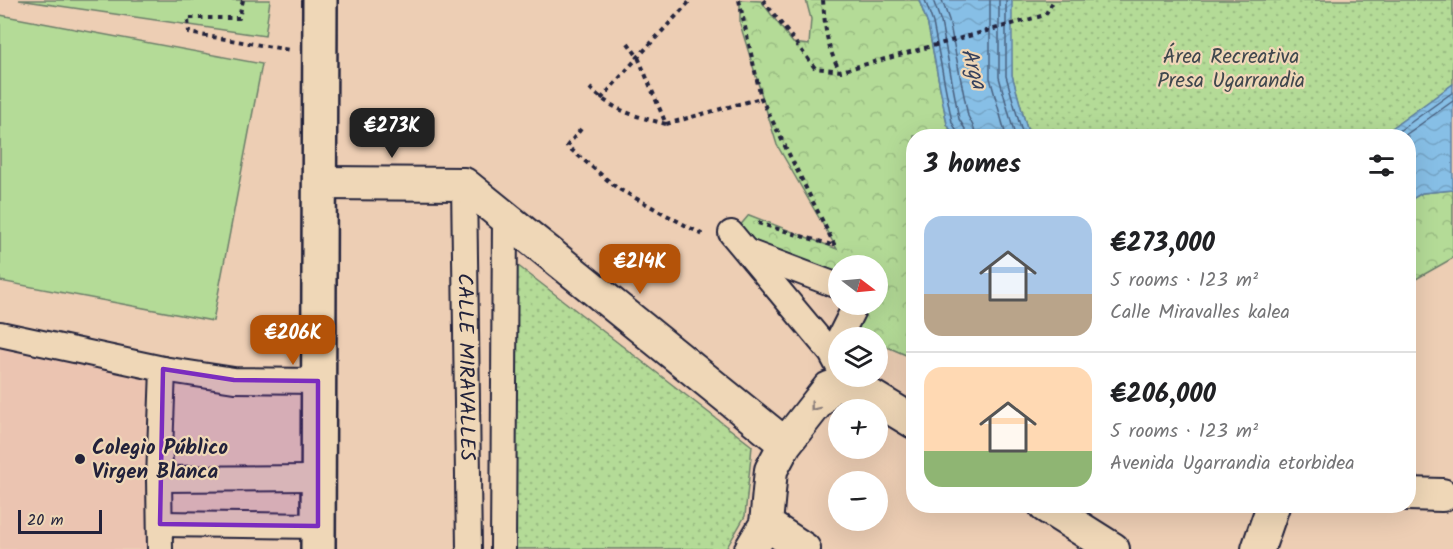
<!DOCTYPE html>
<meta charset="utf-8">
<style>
:root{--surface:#fff;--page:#f2f2f2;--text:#202124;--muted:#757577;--line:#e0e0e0;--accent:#b45309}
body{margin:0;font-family:Kalam,sans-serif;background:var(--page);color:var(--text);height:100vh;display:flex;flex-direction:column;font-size:22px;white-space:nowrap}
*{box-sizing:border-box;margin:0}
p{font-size:20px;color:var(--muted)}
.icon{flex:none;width:33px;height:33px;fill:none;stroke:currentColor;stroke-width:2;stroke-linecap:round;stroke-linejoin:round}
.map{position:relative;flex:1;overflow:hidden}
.panel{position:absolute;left:906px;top:129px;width:510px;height:384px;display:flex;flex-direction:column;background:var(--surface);border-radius:24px;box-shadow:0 6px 24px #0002}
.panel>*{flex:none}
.needle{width:39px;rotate:106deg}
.fabs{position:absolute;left:828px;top:255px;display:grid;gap:12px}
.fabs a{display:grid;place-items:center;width:60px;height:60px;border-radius:50%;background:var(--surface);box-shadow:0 6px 24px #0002;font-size:30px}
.scale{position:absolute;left:18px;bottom:15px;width:84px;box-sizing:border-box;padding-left:6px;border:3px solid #22223b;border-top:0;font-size:16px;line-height:21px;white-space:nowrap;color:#22223b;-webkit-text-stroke:4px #efd7b7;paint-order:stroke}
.price{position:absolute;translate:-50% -51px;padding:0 14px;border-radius:12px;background:var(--accent);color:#fff;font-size:20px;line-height:39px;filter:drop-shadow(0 2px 3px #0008)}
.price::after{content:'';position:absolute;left:50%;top:36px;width:18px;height:14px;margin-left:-9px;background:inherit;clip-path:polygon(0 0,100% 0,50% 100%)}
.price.current{background:#222;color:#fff}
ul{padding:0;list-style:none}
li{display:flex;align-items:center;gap:18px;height:150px;padding:0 18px}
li+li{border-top:2px solid var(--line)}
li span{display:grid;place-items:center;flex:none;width:168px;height:120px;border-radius:18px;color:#555}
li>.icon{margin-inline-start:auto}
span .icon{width:72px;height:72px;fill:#fffc;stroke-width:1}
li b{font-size:26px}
h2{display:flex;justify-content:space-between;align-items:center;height:72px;padding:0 18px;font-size:26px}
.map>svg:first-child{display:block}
.built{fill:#ebc4b1}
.grass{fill:#b4db97;stroke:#6b7e69;stroke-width:1.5}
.forest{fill:url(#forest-crowns);stroke:#6b7e69;stroke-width:1.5}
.park{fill:url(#park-dots);stroke:#6b7e69;stroke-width:1.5}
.water{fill:url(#water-waves);stroke:#5f80a2;stroke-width:1.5}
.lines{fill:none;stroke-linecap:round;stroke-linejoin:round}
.shore{stroke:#4a617f;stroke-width:1.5}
.pedestrian-casing{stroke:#22223b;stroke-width:28}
.minor-casing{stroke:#22223b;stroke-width:36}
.tertiary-casing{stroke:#22223b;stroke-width:38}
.path{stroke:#22223b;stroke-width:4;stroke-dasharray:4.5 4.5;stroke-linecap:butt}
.pedestrian{stroke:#efd7b7;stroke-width:24}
.minor{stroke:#efd7b7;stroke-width:32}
.tertiary{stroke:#efd7b7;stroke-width:33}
.oneway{stroke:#887c79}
.marked{fill:#7b2cbf;fill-opacity:0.2;stroke:#7b2cbf;stroke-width:4.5;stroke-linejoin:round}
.poi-dot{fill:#22223b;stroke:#efd7b7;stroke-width:2}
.labels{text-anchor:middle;stroke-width:4.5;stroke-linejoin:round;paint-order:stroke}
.park-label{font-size:21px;fill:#3f474d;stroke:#efd7b7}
.street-label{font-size:21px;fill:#22223b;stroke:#efd7b7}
.poi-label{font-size:21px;font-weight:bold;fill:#22223b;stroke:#efd7b7;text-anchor:start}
.water-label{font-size:22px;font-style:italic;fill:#36415d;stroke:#efd7b7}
</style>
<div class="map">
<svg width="1453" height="549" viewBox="0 0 1453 549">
<defs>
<pattern id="forest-crowns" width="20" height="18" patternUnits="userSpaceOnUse" patternTransform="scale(1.5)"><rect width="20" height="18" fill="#b4db97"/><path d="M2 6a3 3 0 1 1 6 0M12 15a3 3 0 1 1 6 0" fill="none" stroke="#9abc83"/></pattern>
<pattern id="park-dots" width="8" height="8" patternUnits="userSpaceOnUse" patternTransform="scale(1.5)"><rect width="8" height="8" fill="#b4db97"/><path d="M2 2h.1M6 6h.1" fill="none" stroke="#9abc83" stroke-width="1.8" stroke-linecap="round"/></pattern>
<pattern id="water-waves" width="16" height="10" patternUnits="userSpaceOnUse" patternTransform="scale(1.5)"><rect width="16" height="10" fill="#87bfe6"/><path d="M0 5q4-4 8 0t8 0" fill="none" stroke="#74a4c6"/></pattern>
</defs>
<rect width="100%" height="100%" fill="#edceb4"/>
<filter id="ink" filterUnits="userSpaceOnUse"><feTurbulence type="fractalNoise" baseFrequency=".0167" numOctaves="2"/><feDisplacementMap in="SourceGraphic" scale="12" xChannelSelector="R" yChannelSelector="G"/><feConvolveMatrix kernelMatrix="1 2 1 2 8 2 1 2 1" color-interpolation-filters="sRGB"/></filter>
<g filter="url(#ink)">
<!-- built -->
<path class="built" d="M0,334L163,369L156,549H0Z"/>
<!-- grass -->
<path class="grass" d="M19,0H270L265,36Z
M0,15L262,64L213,321L0,281Z"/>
<!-- forest -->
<path class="forest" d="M740,0L761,1L793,43L809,45L811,19L806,0H919L928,25L947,124L954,136H914L913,358L878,343V338L864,337L847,330L862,305L878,304V266H838V280L733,234L749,215L837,249L777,145L740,24Z
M1453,190V258L1409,283L1408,201L1422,193Z"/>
<!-- park -->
<path class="park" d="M1010,0H1453V84L1381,136H1029L1012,75Z
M504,255L752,446L745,516L726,549H504Z"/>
<!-- water -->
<path class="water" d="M919,0H1012V75L1029,136H954L947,124L928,25Z
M1453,84V190L1422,193L1409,201L1408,136H1381Z"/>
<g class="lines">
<!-- shore -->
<path class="shore" d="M925,0L933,23L952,122L959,136
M933,0L941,22L959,119L965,129L966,136
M942,0L949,20L968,116L974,128L975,136
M990,0V78L1006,136
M999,0V77L1015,136
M1006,0V76L1023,136
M1392,136L1453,92
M1404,136L1453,101"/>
<!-- pedestrian casing -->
<g class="pedestrian-casing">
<g id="pedestrian">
<path id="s1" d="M464,184L469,549"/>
<path d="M731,233L831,353L838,366"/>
<path d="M748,252L838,286"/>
<path d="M0,334L163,369L234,380L318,381"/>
<path d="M839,338L856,304"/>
<path d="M159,479L318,478"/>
<path d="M160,524L318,526"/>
<path d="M160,549L159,479L163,369"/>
<path d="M503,549L505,217"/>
</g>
</g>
<!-- minor casing -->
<g class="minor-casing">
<path id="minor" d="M320,183L464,184L785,444
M1408,494L1442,495
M1045,506L1113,549
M751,549L766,524
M804,549L766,524L771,470L785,444L829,388L848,382L914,422
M1258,549L1273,506"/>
</g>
<!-- tertiary casing -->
<g class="tertiary-casing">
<path id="tertiary" d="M318,549L320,0"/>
</g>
<!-- path -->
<path class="path" d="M243,0L239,18H188L189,33L290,50
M739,0L761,98L835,246L758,223
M763,0L815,68L841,71L1045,15L1054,0
M823,0C825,27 826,46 840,71
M628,43L638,57L666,124L761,98
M590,88C613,111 635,116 666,124
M601,99L638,57L691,0
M581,129L567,146L617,188L705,236"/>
<!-- pedestrian -->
<use href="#pedestrian" class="pedestrian"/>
<!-- minor -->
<use href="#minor" class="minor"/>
<!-- tertiary -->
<use href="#tertiary" class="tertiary"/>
</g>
<!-- one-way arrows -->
<defs><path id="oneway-chevron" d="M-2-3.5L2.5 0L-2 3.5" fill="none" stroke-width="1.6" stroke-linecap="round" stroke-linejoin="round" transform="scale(1.5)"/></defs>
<use class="oneway" href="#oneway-chevron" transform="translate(814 407) rotate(128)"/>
</g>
<!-- marked area -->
<path class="marked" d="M163,369L234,380L318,381V526L160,524Z"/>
<!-- markers -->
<circle class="poi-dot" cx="80" cy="459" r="6"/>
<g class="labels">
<!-- park labels -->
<g class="park-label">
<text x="1231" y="63">Área Recreativa<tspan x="1231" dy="24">Presa Ugarrandia</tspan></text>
</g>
<!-- street labels -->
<g class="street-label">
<text dy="7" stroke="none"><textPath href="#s1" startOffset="183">CALLE MIRAVALLES</textPath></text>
</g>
<!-- poi labels -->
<g class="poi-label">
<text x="92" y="454">Colegio Público<tspan x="92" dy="24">Virgen Blanca</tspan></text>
</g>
<!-- water labels -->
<g class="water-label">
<text transform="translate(975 68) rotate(73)" y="8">Arga</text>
</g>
</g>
</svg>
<div class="fabs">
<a><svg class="needle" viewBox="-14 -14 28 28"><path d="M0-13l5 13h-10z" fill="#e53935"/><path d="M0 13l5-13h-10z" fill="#757577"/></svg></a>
<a><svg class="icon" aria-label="layers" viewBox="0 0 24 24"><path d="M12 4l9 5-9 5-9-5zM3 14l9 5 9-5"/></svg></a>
<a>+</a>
<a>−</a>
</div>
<div class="scale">20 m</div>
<b class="price current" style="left:392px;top:159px">€273K</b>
<b class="price" style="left:640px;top:295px">€214K</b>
<b class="price" style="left:293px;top:366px">€206K</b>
<section class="panel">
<h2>3 homes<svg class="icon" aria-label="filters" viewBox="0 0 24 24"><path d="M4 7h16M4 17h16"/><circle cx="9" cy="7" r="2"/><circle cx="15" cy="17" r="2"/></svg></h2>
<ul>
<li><span style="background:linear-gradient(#a9c7e8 65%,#b9a48a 0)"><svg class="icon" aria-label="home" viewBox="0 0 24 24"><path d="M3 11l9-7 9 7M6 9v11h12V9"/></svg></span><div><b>€273,000</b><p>5 rooms · 123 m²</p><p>Calle Miravalles kalea</p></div></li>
<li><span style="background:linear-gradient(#ffd9b3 70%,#8fb573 0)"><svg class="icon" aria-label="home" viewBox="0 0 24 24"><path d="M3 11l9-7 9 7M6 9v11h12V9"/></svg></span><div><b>€206,000</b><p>5 rooms · 123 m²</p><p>Avenida Ugarrandia etorbidea</p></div></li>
</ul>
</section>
</div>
